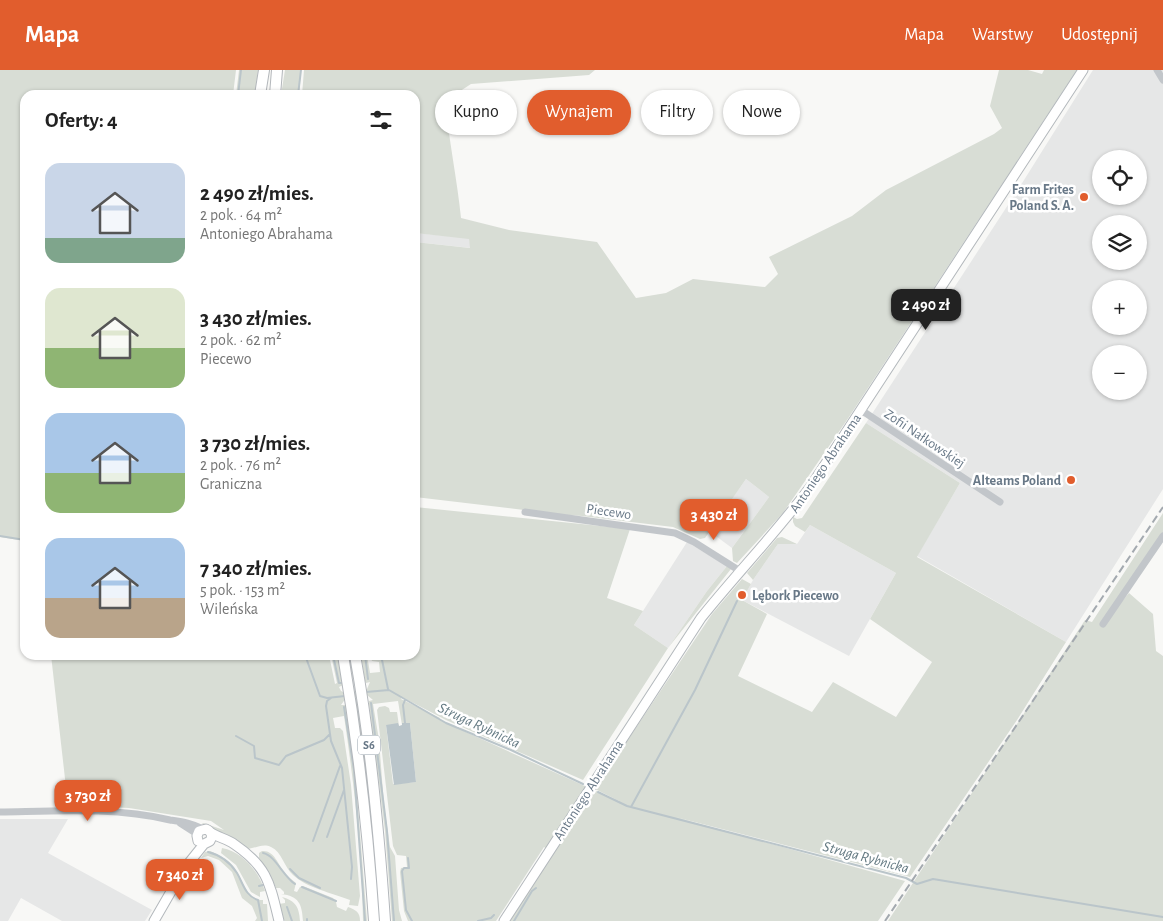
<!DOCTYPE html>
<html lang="pl">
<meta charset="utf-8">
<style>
:root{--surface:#fff;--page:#f6f6f6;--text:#222;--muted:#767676;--accent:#e15d2d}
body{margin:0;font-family:"Alegreya Sans",sans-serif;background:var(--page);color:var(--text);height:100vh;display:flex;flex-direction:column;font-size:19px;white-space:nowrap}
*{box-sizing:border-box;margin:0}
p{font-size:16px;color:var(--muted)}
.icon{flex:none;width:28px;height:28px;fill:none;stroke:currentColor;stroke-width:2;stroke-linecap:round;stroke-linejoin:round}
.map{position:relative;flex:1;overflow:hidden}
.drawer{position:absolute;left:20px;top:20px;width:400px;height:570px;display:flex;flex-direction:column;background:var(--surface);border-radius:15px;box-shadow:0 1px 4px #0004}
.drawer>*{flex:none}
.hud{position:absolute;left:435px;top:20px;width:475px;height:45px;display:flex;gap:10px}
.fabs{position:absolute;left:1092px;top:80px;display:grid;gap:10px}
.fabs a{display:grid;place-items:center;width:55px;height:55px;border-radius:50%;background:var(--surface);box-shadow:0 1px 4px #0004;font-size:25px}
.price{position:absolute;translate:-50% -42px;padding:0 11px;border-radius:10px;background:var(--accent);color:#fff;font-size:16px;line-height:32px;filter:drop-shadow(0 1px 2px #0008)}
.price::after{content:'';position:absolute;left:50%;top:30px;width:15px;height:11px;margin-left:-8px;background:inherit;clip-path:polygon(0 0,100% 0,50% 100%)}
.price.active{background:#222;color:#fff}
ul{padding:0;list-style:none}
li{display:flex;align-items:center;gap:15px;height:125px;padding:0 25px}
li span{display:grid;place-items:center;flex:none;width:140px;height:100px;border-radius:15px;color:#555}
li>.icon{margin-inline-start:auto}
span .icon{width:60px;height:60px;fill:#fffc;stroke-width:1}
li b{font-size:21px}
h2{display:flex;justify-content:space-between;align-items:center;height:60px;padding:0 25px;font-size:21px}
.chip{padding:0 18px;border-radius:22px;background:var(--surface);box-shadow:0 1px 4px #0004;font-size:18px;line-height:45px}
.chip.active{background:var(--accent);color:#fff}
header{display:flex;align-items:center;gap:30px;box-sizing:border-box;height:70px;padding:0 25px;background:var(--accent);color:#fff}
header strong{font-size:24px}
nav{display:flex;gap:28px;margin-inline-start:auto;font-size:18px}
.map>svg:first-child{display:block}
.built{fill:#e6e7e7;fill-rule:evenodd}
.green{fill:#d8ddd5}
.water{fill:#bac5ca}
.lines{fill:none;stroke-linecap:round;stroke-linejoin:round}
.stream{stroke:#bac5ca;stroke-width:2}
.major-casing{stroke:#b3b8bc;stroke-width:11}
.highway-casing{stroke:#b3b7bb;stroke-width:12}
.minor{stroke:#c2c6ca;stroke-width:7}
.major{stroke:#fff;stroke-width:9}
.highway{stroke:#fff;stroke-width:10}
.rail{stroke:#a3a9af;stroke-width:2;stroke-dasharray:8 4;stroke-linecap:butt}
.poi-dot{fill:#e15d2d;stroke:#fff;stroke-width:2}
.labels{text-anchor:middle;stroke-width:5;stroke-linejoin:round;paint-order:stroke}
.shield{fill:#fff;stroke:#95a0ab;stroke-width:1}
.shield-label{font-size:12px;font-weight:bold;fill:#687887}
.poi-label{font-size:14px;font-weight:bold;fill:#687887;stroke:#fff;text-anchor:end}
.street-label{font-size:14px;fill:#687887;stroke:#fff}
.water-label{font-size:15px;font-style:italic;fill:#637982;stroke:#fff}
</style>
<header>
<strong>Mapa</strong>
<nav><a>Mapa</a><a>Warstwy</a><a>Udostępnij</a></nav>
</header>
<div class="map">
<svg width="1163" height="851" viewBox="0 0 1163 851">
<rect width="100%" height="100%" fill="#f8f8f6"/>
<!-- built -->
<path class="built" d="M1093,0H1163V419L1066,572L917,486L960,413L866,353L1019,118ZM1101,89H1139V126H1101ZM1101,154H1139V191H1101ZM1101,219H1139V256H1101ZM1101,284H1139V321H1101Z
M415,163L469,168L471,178L415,172Z
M746,409L769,427L732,478L709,461Z
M810,455L896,503L849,586L742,530L753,510L778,474H797Z
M687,472L727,496L707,521L668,578L634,555Z
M0,749H68L48,783L152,840L145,851H62L21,828L8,851H0Z"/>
<!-- green -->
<path class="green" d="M0,0H236L233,25H25V471L0,467Z
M239,0H258L255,25H236Z
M285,0H301L299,25H281Z
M304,0H595L589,5L471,14L445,31C449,71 457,109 461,148L509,160L597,172L636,228L666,223L693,209L765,217L778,204L769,187L852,146L886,120L994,64L1002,58L990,36L999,0H1028L1042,4L1044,0H1077L847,350L783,443L737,493L733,491L732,478L769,427L746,409L705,468L700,469L673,457L582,446L525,442L524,440L415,427V172L470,178L469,169L415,163V25H302Z
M866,353L960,413L917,487L1066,572L1017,650L910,807L675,747L905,811L878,851H509L552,783L544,777L496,851H408L404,841L400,802L401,798L407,797L406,786L397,785L393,776L377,640L379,637L385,636L389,638L390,642H397L399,656L386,655L393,714L416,712L410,653H402V655L398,631L373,634L379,670L384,735L390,777L395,786L399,840L402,851H392L385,761L369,634V631L373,630L367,625L346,628L341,635H346L347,637L355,700L367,851H363C362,782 354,714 344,646L333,648L335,658H340L343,661L351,715L360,826L358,836L349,835L350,830C332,823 307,818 293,805C284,797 282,782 271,777C263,773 256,778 248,779L227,765L202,754L203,753L224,760L211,751L129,738L68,735L51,585H312L313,588L329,585L335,614L337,613L331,585H338L343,615L339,617L341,621L345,623L367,619L370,612L366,613L365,611L361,585H367L370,603L380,602L379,592L372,591L370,585H415V437L630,459L607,528L643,541L634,555L668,578L707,521L727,496L731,499L668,578L583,710L446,650L402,627L401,629L440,648L439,649L446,653L598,722L619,731L595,719L712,544L742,509L751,514L742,530L767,544L738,606L812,642L833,612L896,647L932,592L870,549L896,503L810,455L805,462L795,456L793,452V447L797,449L802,448Z
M1163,443V466L1107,549L1129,523L1153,544L1156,581L1163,586V851H888L1085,550L1092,552Z
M782,467L797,474H778L753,510L747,503L777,468Z
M359,631L367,695L381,851H378L355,632Z
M222,778C243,782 259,802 265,821L260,822V827L251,822L236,795L221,783Z
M210,781C219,785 227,789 233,796C243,808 245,830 263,830V834H267L268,851H255L257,848L252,836L242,828L232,802L219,790L208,786L201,788L205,782Z
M262,781C274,780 278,794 284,802C287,806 292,810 296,813L294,821L297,822L300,817L303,816L333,828L336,832L337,837L346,841L348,837C356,840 360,842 360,851H303C302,834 299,826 281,824H284V822L280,818H276L269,802L259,788V783Z
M282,827C296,831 299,837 300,851H285L283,848L279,834L285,833V830Z"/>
<!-- water -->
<path class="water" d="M398,653L399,656L402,655V653H410L416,712L394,715L386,655Z"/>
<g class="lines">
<!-- stream -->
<path class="stream" d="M238,25L241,0
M298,25L301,0
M0,466L25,470
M305,585L320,626L327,628L345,626
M333,585L339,613H341
M365,585L368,609
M381,585L388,619
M366,622L389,620L446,653L511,680L583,714
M331,628L327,631L326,636L331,671L342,698L352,797L351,809
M405,630L403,635L405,653
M371,633L387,761L394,851
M344,637L354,700L365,851
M236,666L254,676L255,688L279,695L286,686L324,670L330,664
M598,722L627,736L906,808L917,814L933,809L1163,847
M631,737L695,620L737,531
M327,767L344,720
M313,771L340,696
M208,782C220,785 230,792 237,803C243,813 245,826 258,830L262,851
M263,783C275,785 283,806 295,814
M408,788L409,798H404L402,801L406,840L412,851
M290,799L299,808L320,818
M259,816L263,815
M302,817L336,831
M287,837L292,851
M307,849V851
M478,851L491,848L494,845
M514,851L532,821L536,818"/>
<!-- major casing -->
<g class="major-casing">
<path id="major" d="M210,762C217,767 227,769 234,774C268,797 270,814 279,851
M154,851L184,799L204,774L210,771C213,766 211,761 206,759L199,761L197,766L198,771
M504,851L701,548C737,503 777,462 811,416L1083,0"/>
</g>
<!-- highway casing -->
<g class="highway-casing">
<path id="highway" d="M260,25L264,0
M275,25L277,0
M343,585C358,673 368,762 374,851
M355,585C371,673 379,762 385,851"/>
</g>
<!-- minor -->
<path class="minor" d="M1157,0L1163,10
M861,340L1000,432
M525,442L675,463L694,472L740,501
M1103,554L1163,466
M0,742C57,741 114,737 170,750C183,752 191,753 203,759
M180,753L194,762L197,766"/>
<!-- major -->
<use href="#major" class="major"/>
<!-- highway -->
<use href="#highway" class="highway"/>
<!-- rail -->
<path class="rail" d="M885,851L1163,437"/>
</g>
<!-- markers -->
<g class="poi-dot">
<circle cx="1084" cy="127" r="5"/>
<circle cx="1071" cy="410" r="5"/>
<circle cx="742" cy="525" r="5"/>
</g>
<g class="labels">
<!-- shield labels -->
<rect class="shield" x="358" y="665.5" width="22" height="19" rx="4"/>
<g class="shield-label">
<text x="369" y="679">S6</text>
</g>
<!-- poi labels -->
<g class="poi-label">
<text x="1074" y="124">Farm Frites<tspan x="1074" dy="16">Poland S. A.</tspan></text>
<text x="1061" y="415">Alteams Poland</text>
<text x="752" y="530" text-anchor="start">Lębork Piecewo</text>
</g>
<!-- street labels -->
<g class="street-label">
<text transform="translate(925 368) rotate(34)" y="5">Zofii Nałkowskiej</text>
<text transform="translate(825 393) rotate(-56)" y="5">Antoniego Abrahama</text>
<text transform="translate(609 441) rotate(8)" y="5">Piecewo</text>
<text transform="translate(588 720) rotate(-57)" y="5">Antoniego Abrahama</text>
</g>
<!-- water labels -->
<g class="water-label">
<text transform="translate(479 655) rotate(25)" y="5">Struga Rybnicka</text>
<text transform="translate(866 787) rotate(15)" y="5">Struga Rybnicka</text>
</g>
</g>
</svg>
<div class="fabs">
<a><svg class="icon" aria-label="locate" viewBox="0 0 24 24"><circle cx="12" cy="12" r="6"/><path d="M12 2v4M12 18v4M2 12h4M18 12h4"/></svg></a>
<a><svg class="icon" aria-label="layers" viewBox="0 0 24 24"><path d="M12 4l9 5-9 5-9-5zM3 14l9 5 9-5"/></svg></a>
<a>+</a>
<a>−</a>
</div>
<b class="price active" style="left:926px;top:261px">2 490 zł</b>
<b class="price" style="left:714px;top:471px">3 430 zł</b>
<b class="price" style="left:88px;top:752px">3 730 zł</b>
<b class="price" style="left:180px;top:831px">7 340 zł</b>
<div class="hud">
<a class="chip">Kupno</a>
<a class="chip active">Wynajem</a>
<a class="chip">Filtry</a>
<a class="chip">Nowe</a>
</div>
<section class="drawer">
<h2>Oferty: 4<svg class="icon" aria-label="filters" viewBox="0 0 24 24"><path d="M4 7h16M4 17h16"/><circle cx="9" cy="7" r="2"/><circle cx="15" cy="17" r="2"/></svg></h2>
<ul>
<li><span style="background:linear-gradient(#c9d6e8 75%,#7fa58c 0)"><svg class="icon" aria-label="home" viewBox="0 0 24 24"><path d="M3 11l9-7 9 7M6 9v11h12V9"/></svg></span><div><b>2 490 zł/mies.</b><p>2 pok. · 64 m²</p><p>Antoniego Abrahama</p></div></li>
<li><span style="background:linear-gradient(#dfe7d0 60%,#8fb573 0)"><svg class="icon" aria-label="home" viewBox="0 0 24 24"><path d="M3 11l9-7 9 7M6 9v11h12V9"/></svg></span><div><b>3 430 zł/mies.</b><p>2 pok. · 62 m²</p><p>Piecewo</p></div></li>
<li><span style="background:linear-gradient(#a9c7e8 60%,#8fb573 0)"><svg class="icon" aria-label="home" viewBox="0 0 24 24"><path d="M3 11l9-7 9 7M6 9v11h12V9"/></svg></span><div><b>3 730 zł/mies.</b><p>2 pok. · 76 m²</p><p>Graniczna</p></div></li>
<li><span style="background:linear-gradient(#a9c7e8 60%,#b9a48a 0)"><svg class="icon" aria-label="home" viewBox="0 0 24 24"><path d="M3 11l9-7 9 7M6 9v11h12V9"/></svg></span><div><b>7 340 zł/mies.</b><p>5 pok. · 153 m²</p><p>Wileńska</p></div></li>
</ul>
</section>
</div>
